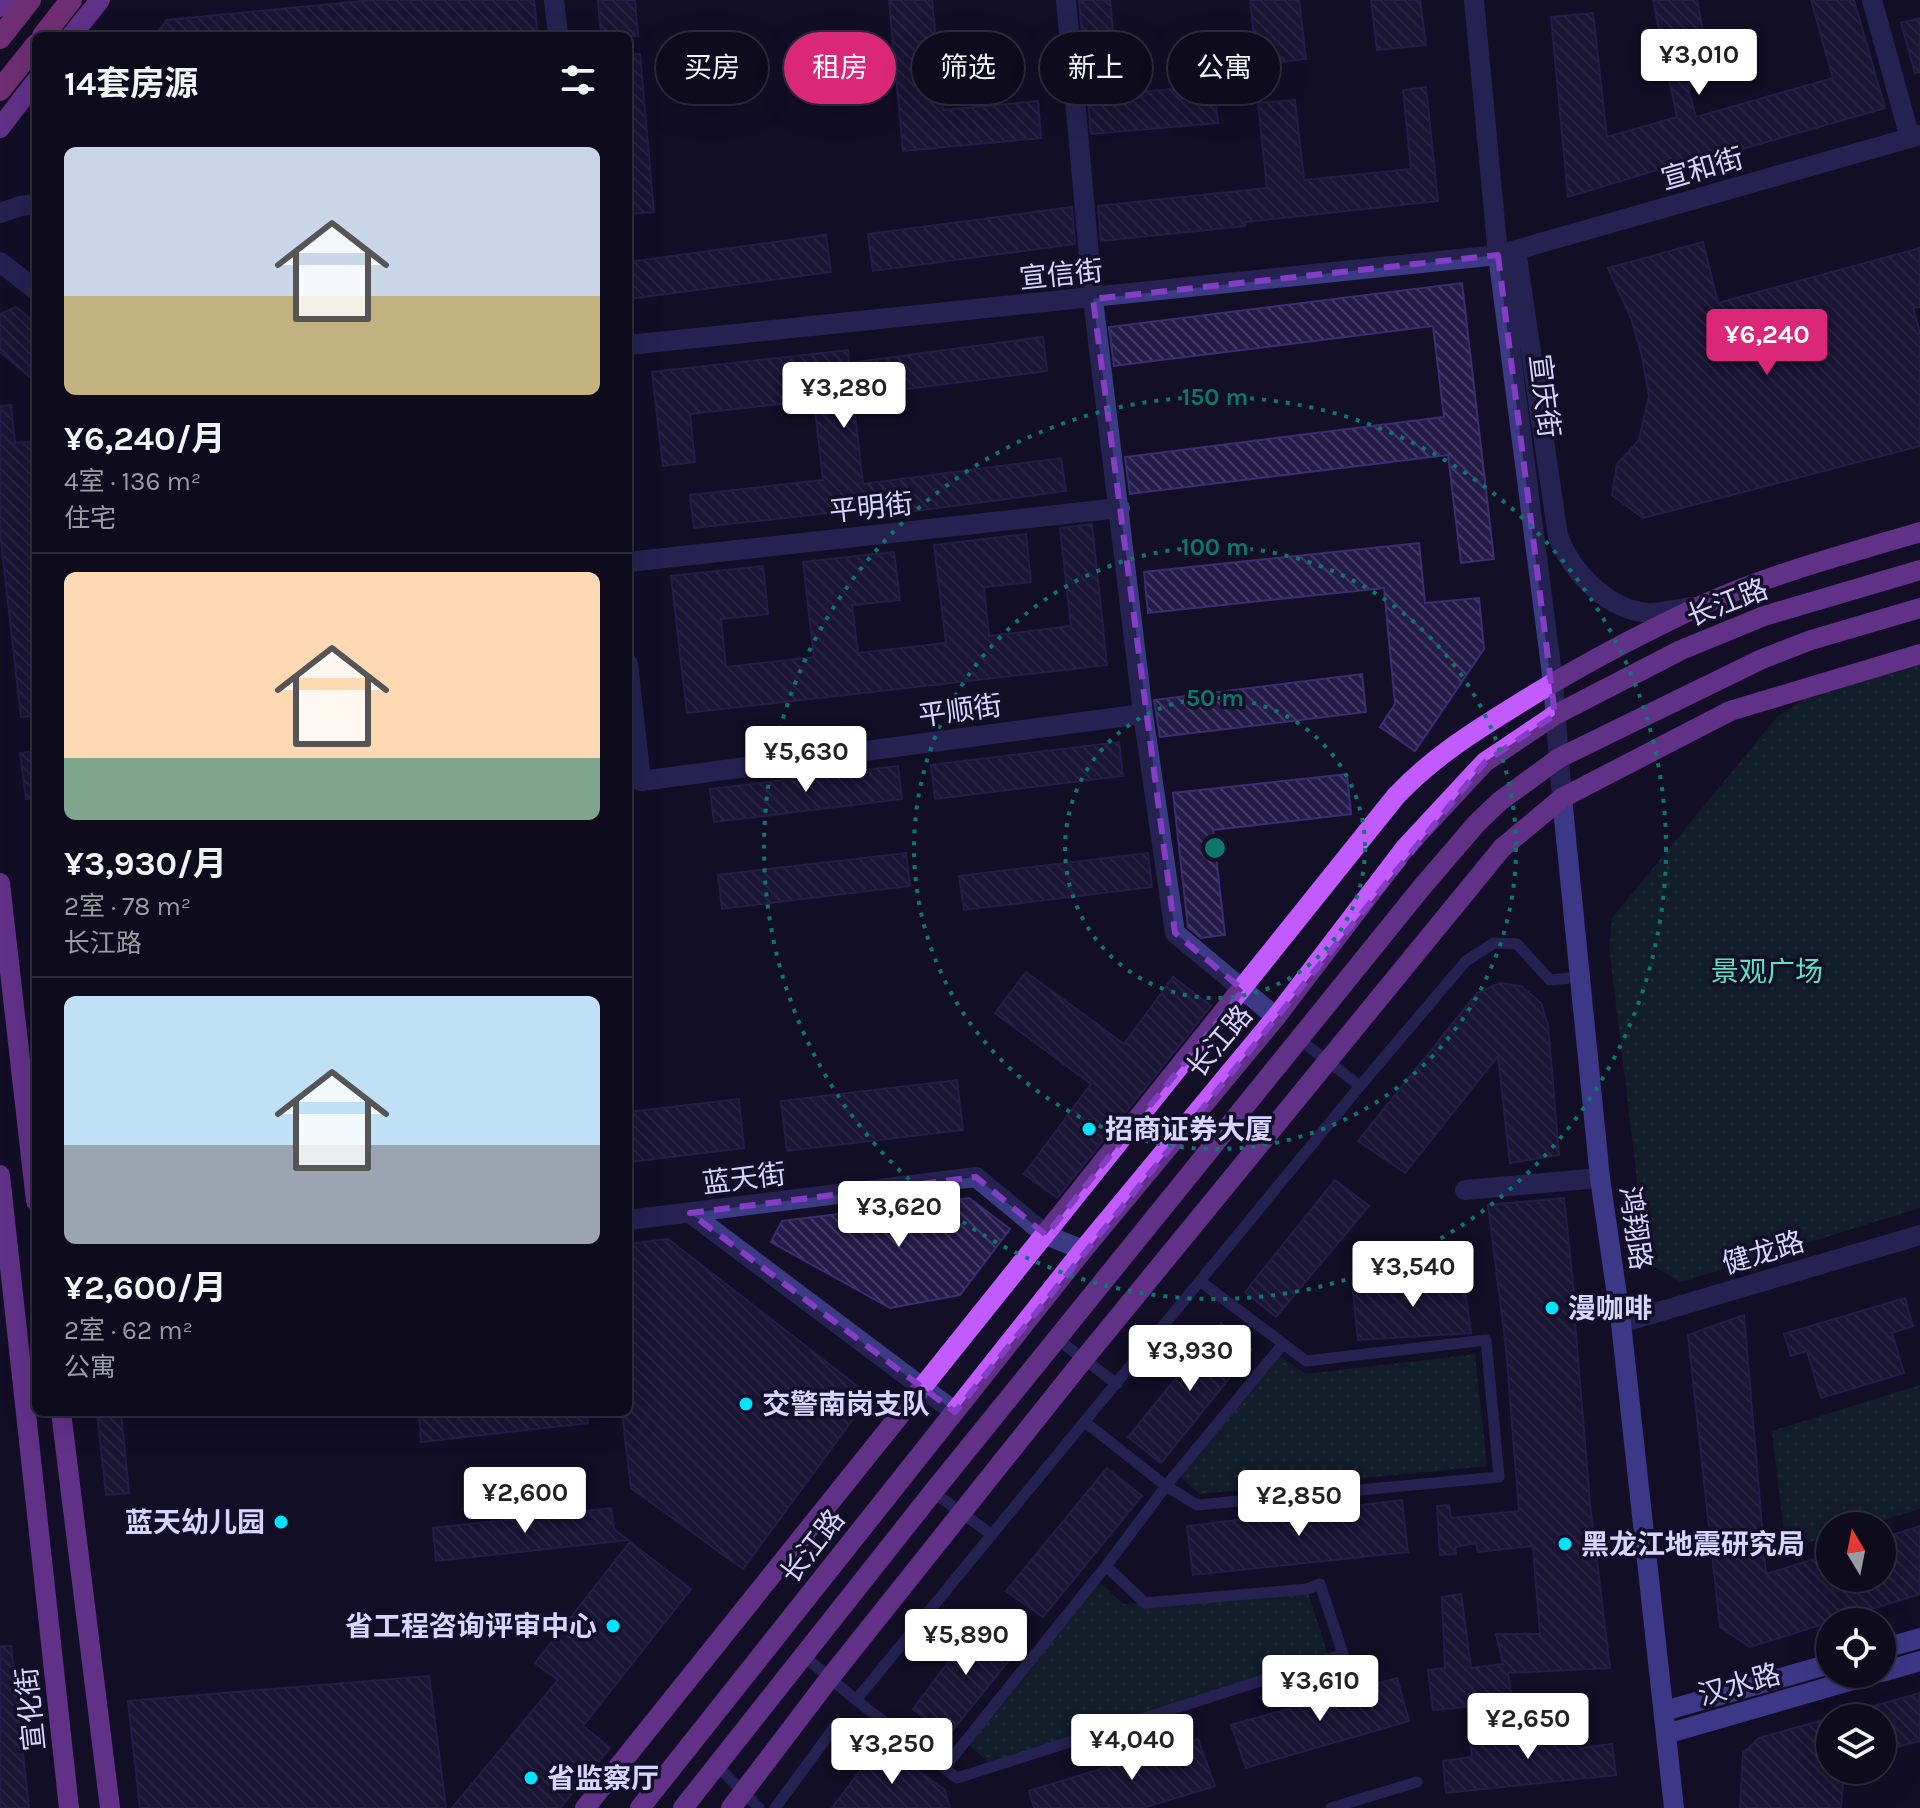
<!DOCTYPE html>
<html lang="zh">
<meta charset="utf-8">
<style>
:root{--surface:#0e0b1c;--page:#1c1929;--text:#f1f3f6;--muted:#9b9ba3;--line:#2e2b3b;--accent:#db2777}
body{margin:0;font-family:Karla,"Noto Sans SC",sans-serif;background:var(--page);color:var(--text);height:100vh;display:flex;flex-direction:column;font-size:30px;white-space:nowrap}
*{box-sizing:border-box;margin:0}
p{font-size:26px;color:var(--muted)}
.icon{flex:none;width:44px;height:44px;fill:none;stroke:currentColor;stroke-width:2;stroke-linecap:round;stroke-linejoin:round}
.map{position:relative;flex:1;overflow:hidden}
.panel{position:absolute;left:32px;top:32px;width:600px;height:1384px;display:flex;flex-direction:column;background:var(--surface);border-radius:12px;box-shadow:0 8px 32px #0002,0 0 0 2px var(--line)}
.panel>*{flex:none}
.hud{position:absolute;left:656px;top:32px;width:760px;height:72px;display:flex;gap:16px}
.needle{width:52px;rotate:350deg}
.fabs{position:absolute;left:1816px;top:1512px;display:grid;gap:16px}
.fabs a{display:grid;place-items:center;width:80px;height:80px;border-radius:50%;background:var(--surface);box-shadow:0 8px 32px #0002,0 0 0 2px var(--line);font-size:40px}
.price{position:absolute;translate:-50% -68px;padding:0 18px;border-radius:8px;background:#fff;color:#222;font-size:26px;line-height:52px;filter:drop-shadow(0 2px 4px #0008)}
.price::after{content:'';position:absolute;left:50%;top:48px;width:24px;height:18px;margin-left:-12px;background:inherit;clip-path:polygon(0 0,100% 0,50% 100%)}
.price.current{background:var(--accent);color:#fff}
ul{padding:0;list-style:none}
li{display:grid;align-content:center;gap:16px;height:424px;padding:0 32px}
li+li{border-top:2px solid var(--line)}
li span{display:grid;place-items:center;height:248px;border-radius:12px;color:#555}
li>.icon{margin-inline-start:auto}
span .icon{width:144px;height:144px;fill:#fffc;stroke-width:1}
li b{font-size:34px}
h2{display:flex;justify-content:space-between;align-items:center;height:96px;padding:0 32px;font-size:34px}
.tag{padding:0 28px;border-radius:36px;background:var(--surface);box-shadow:0 8px 32px #0002,0 0 0 2px var(--line);font-size:28px;line-height:72px}
.tag.current{background:var(--accent);color:#fff}
.map>svg:first-child{display:block}
.grass{fill:url(#grass-dots)}
.building{fill:url(#building-back-hatch);stroke:#3b2d73;stroke-width:2}
.lines{fill:none;stroke-linecap:round;stroke-linejoin:round}
.service{stroke:#3d3a85;stroke-width:11}
.minor{stroke:#3d3a85;stroke-width:20}
.tertiary{stroke:#3d3a85;stroke-width:20}
.secondary{stroke:#6f6bff;stroke-width:20}
.primary{stroke:#c25bff;stroke-width:20}
.trunk{stroke:#e055d1;stroke-width:22}
.marked{fill:none;stroke:#843dc5;stroke-width:6;stroke-dasharray:16 10;stroke-linejoin:round}
.ring{fill:none;stroke:#0f766e;stroke-width:4;stroke-dasharray:4 8}
.poi-dot{fill:#00e5ff;stroke:#130f26;stroke-width:3}
.labels{text-anchor:middle;stroke-width:7;stroke-linejoin:round;paint-order:stroke}
.street-label{font-size:28px;fill:#d9d4ff;stroke:#130f26}
.park-label{font-size:28px;fill:#5fe0c0;stroke:#130f26}
.poi-label{font-size:28px;font-weight:bold;fill:#d9d4ff;stroke:#130f26;text-anchor:start}
.centre{fill:#0f766e;stroke:#130f26;stroke-width:4}
.ring-label{font-size:24px;text-anchor:middle;font-weight:bold;fill:#0f766e;stroke:#130f26;stroke-width:7;stroke-linejoin:round;paint-order:stroke}
</style>
<div class="map">
<svg width="1920" height="1808" viewBox="0 0 1920 1808">
<defs>
<pattern id="grass-dots" width="8" height="8" patternUnits="userSpaceOnUse" patternTransform="scale(2)"><rect width="8" height="8" fill="#12302f"/><path d="M2 2h.1M6 6h.1" fill="none" stroke="#344d4e" stroke-width="1.8" stroke-linecap="round"/></pattern>
<pattern id="building-back-hatch" width="6" height="6" patternUnits="userSpaceOnUse" patternTransform="scale(2)"><rect width="6" height="6" fill="#241b47"/><path d="M-1 5l2 2M0 0l6 6M5-1l2 2" fill="none" stroke="#433b63"/></pattern>
</defs>
<rect width="100%" height="100%" fill="#130f26"/>
<!-- grass -->
<path class="grass" d="M1920,664V1208L1681,1282L1647,1263L1609,946L1612,918L1777,717L1805,699Z
M1277,1354L1306,1374L1475,1354L1487,1466L1200,1494L1179,1476Z
M1920,1385V1509L1864,1526H1830V1536L1786,1550L1772,1431Z
M1096,1579L1123,1604L1307,1589L1329,1659L994,1767L969,1745Z"/>
<!-- building -->
<path class="building" d="M373,0H534L538,36H155L167,20Z
M598,0H635L638,36H601Z
M889,0H932L943,110L1038,101L1041,138L903,151Z
M1079,0H1110L1119,94L1214,85L1218,123L1091,134Z
M1250,0H1299L1306,59L1257,65Z
M1371,0H1420L1426,45L1377,50Z
M1653,0H1697L1712,78L1687,85L1696,117L1833,78L1811,0H1854L1885,108L1735,151L1733,147L1568,197L1551,17L1593,13L1607,137L1677,117Z
M1920,18V72L1915,73L1901,23Z
M628,54H640L654,212L628,214Z
M1426,87L1438,201L1245,222V226L1101,241L1098,206L1267,188L1258,103L1295,100L1304,180L1411,169L1403,90Z
M1072,207L1075,244L873,271L868,234Z
M826,235L831,272L628,299V262Z
M1703,242L1718,303L1920,248V307L1913,308L1920,333V446L1643,518L1612,495L1617,464L1639,440L1649,396L1642,356L1631,318L1608,268Z
M1462,283L1494,559L1461,563L1448,455L1130,494L1125,457L1444,417L1433,326L1114,366L1109,327Z
M16,307L36,324V382L0,352V314Z
M1043,337L1047,371L853,396L863,484L1061,458L1066,491L893,514L892,506L694,528L690,495L823,480L814,400L690,414L695,462L663,466L652,372L848,350L849,363Z
M11,405L15,443L36,441V479H32L36,518V715L21,717L0,532V406Z
M1092,524L1107,665L687,713L671,576L763,566L768,614L721,619L726,667L814,657L803,562L894,552L900,600L852,605L858,653L946,643L934,545L1026,534L1031,582L984,587L989,636L1071,626L1060,528Z
M1419,543L1425,603L1479,598L1484,649L1415,751L1380,727L1395,704L1384,588L1148,613L1144,572Z
M1362,674L1366,712L1160,737L1154,700Z
M1119,742L1123,776L935,799L931,765Z
M36,751V798L26,799L20,753Z
M898,766L902,799L714,822L710,789Z
M1347,774L1351,814L1213,830L1225,935L1201,938L1188,927L1173,793Z
M906,853L910,886L722,909L718,875Z
M1148,853L1152,887L964,910L959,876Z
M1026,972L1124,1044L1173,977L1211,1006L1057,1198L1024,1174L1091,1084L995,1013Z
M1500,983L1521,986L1541,1003L1548,1025L1559,1155L1510,1163L1498,1056L1405,1173L1358,1141L1477,993Z
M957,1080L963,1130L787,1151L781,1101Z
M739,1099L744,1148L628,1162V1112Z
M1335,1180L1369,1206L1276,1317L1245,1292Z
M969,1198L1010,1229L960,1295L890,1308L771,1242L782,1221Z
M1564,1198L1577,1322H1575L1590,1504L1610,1668L1508,1673L1513,1703L1433,1710L1428,1670L1445,1668L1442,1597L1461,1594L1471,1668L1503,1664L1496,1634H1540L1533,1546L1478,1552L1476,1543L1455,1547L1456,1554L1440,1555L1437,1506L1449,1505L1451,1518L1519,1511L1506,1348L1488,1205Z
M668,1239L870,1396L743,1569L631,1488L622,1412H628V1244Z
M1463,1275L1471,1333L1358,1340L1353,1290Z
M1905,1298L1913,1326L1892,1333L1904,1373L1821,1398L1807,1351L1791,1356L1784,1334Z
M1744,1315L1766,1574L1830,1554V1578H1882V1538L1920,1526V1594L1750,1647L1720,1627L1688,1335Z
M1221,1323L1252,1350L1161,1463L1128,1437Z
M97,1412H121L129,1493L106,1495Z
M419,1412H587L588,1423L421,1442Z
M1107,1468L1142,1496L1043,1617L1006,1591Z
M1402,1500L1408,1552L1193,1575L1187,1526Z
M611,1508L614,1529L628,1540L436,1561L433,1528Z
M630,1542L691,1589L583,1726L610,1748L560,1808H452L558,1680L535,1663Z
M981,1618L1019,1648L948,1736L913,1709Z
M0,1646H11L29,1808H0Z
M429,1676L446,1808H140L128,1701Z
M1397,1678L1409,1721L1246,1768L1231,1725Z
M1920,1693V1741L1882,1751V1718H1849V1713Z
M1830,1718V1770H1844L1841,1808H1740L1743,1753L1759,1738Z
M1577,1726L1580,1748L1612,1744L1616,1775L1446,1793L1443,1761L1472,1757L1470,1739Z
M1198,1739L1215,1786L1143,1808H1034L1029,1791Z
M880,1744L945,1790L950,1808H832Z"/>
<g class="lines">
<!-- service -->
<path class="service" d="M1299,1039L1360,1086
M1057,1339L1117,1384
M1085,1422L1166,1486L1283,1344
M933,1492L992,1535
M804,1656L856,1700L1360,1086L1466,961L1494,943L1517,944L1550,980L1579,977
M856,1700L957,1778L1329,1659L1343,1654L1320,1584L1307,1589L1145,1603L1106,1566L1166,1486L1197,1505L1499,1477L1486,1340L1306,1361L1201,1282
M716,1765L759,1808
M944,1768L1106,1566
M775,1808L836,1725
M1331,1808L1417,1782"/>
<!-- minor -->
<path class="minor" d="M1066,0L1093,299L1143,714L1175,933L1276,1017
M1872,0L1910,138
M628,562L1120,508
M641,781L1143,714
M1465,1190L1600,1178
M690,1213L955,1412
M628,1220L976,1177L1046,1235L1083,1250"/>
<!-- tertiary -->
<path class="tertiary" d="M554,0L558,36
M1474,0L1498,255L1553,682L1562,798
M0,213L21,206L36,204
M1516,250L1558,536C1572,573 1609,611 1650,613C1664,613 1680,608 1694,607
M0,262L36,290
M628,345L1498,255L1920,135
M628,664L641,781
M1621,1323L1920,1235"/>
<!-- secondary -->
<path class="secondary" d="M1562,798L1600,1178L1621,1323L1674,1808
M1882,1649L1920,1638
M1882,1672L1920,1661
M1664,1711L1830,1664
M1666,1734L1874,1674"/>
<!-- primary -->
<path class="primary" d="M0,7L6,0
M71,36L100,0
M0,128L36,81
M0,883L36,1201
M0,1175L69,1808
M61,1412L110,1808
M585,1808L1396,796C1431,759 1470,734 1512,708C1572,670 1636,636 1700,606C1770,574 1846,554 1920,532
M640,1808L1083,1250L1276,1017L1405,848L1485,762L1555,715L1681,650L1764,616L1920,570
M683,1808L933,1492L1422,887L1477,823L1500,801L1559,758L1762,659L1811,640L1920,608
M731,1808L829,1679L1084,1359L1502,848L1562,798L1730,711L1920,654"/>
<!-- trunk -->
<path class="trunk" d="M43,36L71,0
M0,38L30,0
M0,90L36,45"/>
</g>
<!-- marked area -->
<path d="M0 0H1920V1808H0ZM1498,255L1555,715L1485,762L955,1412L690,1213L976,1177L1046,1235L1243,990L1175,933L1093,299Z" fill="#130f26" fill-opacity=".55" fill-rule="evenodd"/>
<path class="marked" d="M1498,255L1555,715L1485,762L955,1412L690,1213L976,1177L1046,1235L1243,990L1175,933L1093,299Z"/>
<!-- distance rings -->
<g class="ring">
<circle cx="1215" cy="848" r="150"/>
<circle cx="1215" cy="848" r="301"/>
<circle cx="1215" cy="848" r="451"/>
</g>
<!-- markers -->
<g class="poi-dot">
<circle cx="1089" cy="1129" r="8"/>
<circle cx="1552" cy="1308" r="8"/>
<circle cx="746" cy="1404" r="8"/>
<circle cx="281" cy="1522" r="8"/>
<circle cx="1565" cy="1544" r="8"/>
<circle cx="613" cy="1626" r="8"/>
<circle cx="531" cy="1778" r="8"/>
</g>
<g class="labels">
<!-- street labels -->
<g class="street-label">
<text transform="translate(1702 168) rotate(-16)" y="10">宣和街</text>
<text transform="translate(1061 274) rotate(-6)" y="10">宣信街</text>
<text transform="translate(1545 396) rotate(83)" y="10">宣庆街</text>
<text transform="translate(871 507) rotate(-6)" y="10">平明街</text>
<text transform="translate(1727 602) rotate(-21)" y="10">长江路</text>
<text transform="translate(960 710) rotate(-8)" y="10">平顺街</text>
<text transform="translate(1219 1041) rotate(-50)" y="10">长江路</text>
<text transform="translate(744 1178) rotate(-7)" y="10">蓝天街</text>
<text transform="translate(1636 1228) rotate(82)" y="10">鸿翔路</text>
<text transform="translate(1763 1252) rotate(-17)" y="10">健龙路</text>
<text transform="translate(812 1546) rotate(-52)" y="10">长江路</text>
<text transform="translate(1739 1684) rotate(-16)" y="10">汉水路</text>
<text transform="translate(30 1709) rotate(-96)" y="10">宣化街</text>
</g>
<!-- park labels -->
<g class="park-label">
<text x="1767" y="981">景观广场</text>
</g>
<!-- poi labels -->
<g class="poi-label">
<text x="1105" y="1139">招商证券大厦</text>
<text x="1568" y="1318">漫咖啡</text>
<text x="762" y="1414">交警南岗支队</text>
<text x="265" y="1532" text-anchor="end">蓝天幼儿园</text>
<text x="1581" y="1554">黑龙江地震研究局</text>
<text x="597" y="1636" text-anchor="end">省工程咨询评审中心</text>
<text x="547" y="1788">省监察厅</text>
</g>
</g>
<circle cx="1215" cy="848" r="12" class="centre"/>
<g class="ring-label">
<text x="1215" y="405">150 m</text>
<text x="1215" y="555">100 m</text>
<text x="1215" y="706">50 m</text>
</g>
</svg>
<div class="fabs">
<a><svg class="needle" viewBox="-14 -14 28 28"><path d="M0-13l5 13h-10z" fill="#e53935"/><path d="M0 13l5-13h-10z" fill="#9b9ba3"/></svg></a>
<a><svg class="icon" aria-label="locate" viewBox="0 0 24 24"><circle cx="12" cy="12" r="6"/><path d="M12 2v4M12 18v4M2 12h4M18 12h4"/></svg></a>
<a><svg class="icon" aria-label="layers" viewBox="0 0 24 24"><path d="M12 4l9 5-9 5-9-5zM3 14l9 5 9-5"/></svg></a>
</div>
<b class="price" style="left:1699px;top:97px">¥3,010</b>
<b class="price current" style="left:1767px;top:377px">¥6,240</b>
<b class="price" style="left:844px;top:430px">¥3,280</b>
<b class="price" style="left:806px;top:794px">¥5,630</b>
<b class="price" style="left:899px;top:1249px">¥3,620</b>
<b class="price" style="left:1413px;top:1309px">¥3,540</b>
<b class="price" style="left:1190px;top:1393px">¥3,930</b>
<b class="price" style="left:525px;top:1535px">¥2,600</b>
<b class="price" style="left:1299px;top:1538px">¥2,850</b>
<b class="price" style="left:966px;top:1677px">¥5,890</b>
<b class="price" style="left:1320px;top:1723px">¥3,610</b>
<b class="price" style="left:1528px;top:1761px">¥2,650</b>
<b class="price" style="left:1132px;top:1782px">¥4,040</b>
<b class="price" style="left:892px;top:1786px">¥3,250</b>
<div class="hud">
<a class="tag">买房</a>
<a class="tag current">租房</a>
<a class="tag">筛选</a>
<a class="tag">新上</a>
<a class="tag">公寓</a>
</div>
<section class="panel">
<h2>14套房源<svg class="icon" aria-label="filters" viewBox="0 0 24 24"><path d="M4 7h16M4 17h16"/><circle cx="9" cy="7" r="2"/><circle cx="15" cy="17" r="2"/></svg></h2>
<ul>
<li><span style="background:linear-gradient(#c9d6e8 60%,#c2b280 0)"><svg class="icon" aria-label="home" viewBox="0 0 24 24"><path d="M3 11l9-7 9 7M6 9v11h12V9"/></svg></span><div><b>¥6,240/月</b><p>4室 · 136 m²</p><p>住宅</p></div></li>
<li><span style="background:linear-gradient(#ffd9b3 75%,#7fa58c 0)"><svg class="icon" aria-label="home" viewBox="0 0 24 24"><path d="M3 11l9-7 9 7M6 9v11h12V9"/></svg></span><div><b>¥3,930/月</b><p>2室 · 78 m²</p><p>长江路</p></div></li>
<li><span style="background:linear-gradient(#bfe0f5 60%,#9aa5b1 0)"><svg class="icon" aria-label="home" viewBox="0 0 24 24"><path d="M3 11l9-7 9 7M6 9v11h12V9"/></svg></span><div><b>¥2,600/月</b><p>2室 · 62 m²</p><p>公寓</p></div></li>
</ul>
</section>
</div>
